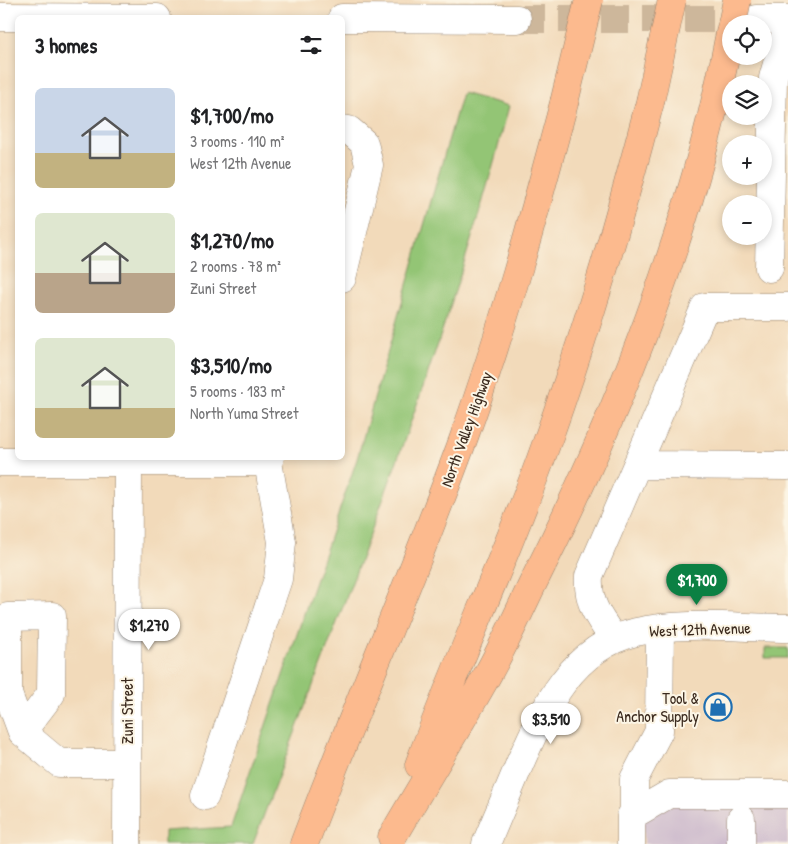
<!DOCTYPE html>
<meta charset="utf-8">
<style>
:root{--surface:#fff;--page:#f2f2f2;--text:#202124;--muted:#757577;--accent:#0b8043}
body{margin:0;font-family:"Patrick Hand",sans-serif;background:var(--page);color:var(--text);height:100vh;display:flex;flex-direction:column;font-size:19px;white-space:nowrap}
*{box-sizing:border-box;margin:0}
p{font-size:16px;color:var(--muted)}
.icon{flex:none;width:28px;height:28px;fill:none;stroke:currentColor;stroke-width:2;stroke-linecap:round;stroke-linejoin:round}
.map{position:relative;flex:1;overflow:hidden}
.panel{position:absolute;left:15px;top:15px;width:330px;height:445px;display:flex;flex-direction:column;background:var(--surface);border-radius:8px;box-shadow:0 2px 8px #0003}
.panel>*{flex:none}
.controls{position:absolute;left:722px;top:15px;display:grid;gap:10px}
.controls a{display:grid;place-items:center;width:50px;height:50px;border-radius:50%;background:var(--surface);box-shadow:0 2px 8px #0003;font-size:25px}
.price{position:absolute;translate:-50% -42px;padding:0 11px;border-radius:18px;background:#fff;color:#222;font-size:16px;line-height:32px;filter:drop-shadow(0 1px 2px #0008)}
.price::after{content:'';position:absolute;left:50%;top:30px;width:15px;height:11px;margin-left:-8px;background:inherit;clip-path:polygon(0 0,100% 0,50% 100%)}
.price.active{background:var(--accent);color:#fff}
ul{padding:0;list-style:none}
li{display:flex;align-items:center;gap:15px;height:125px;padding:0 20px}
li span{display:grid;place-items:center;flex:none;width:140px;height:100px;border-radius:8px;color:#555}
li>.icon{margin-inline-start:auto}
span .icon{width:60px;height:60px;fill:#fffc;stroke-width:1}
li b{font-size:21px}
h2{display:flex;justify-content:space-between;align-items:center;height:60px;padding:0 20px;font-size:21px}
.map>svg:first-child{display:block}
.industrial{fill:#cfbdce}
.green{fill:#93c575;stroke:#67784a}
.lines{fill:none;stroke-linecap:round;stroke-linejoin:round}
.minor-tunnel{stroke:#cdb79b;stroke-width:28;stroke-dasharray:28 14;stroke-linecap:butt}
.minor-casing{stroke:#96826c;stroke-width:29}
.highway-casing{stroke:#96826c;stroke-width:29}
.minor{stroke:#fff;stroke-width:28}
.highway{stroke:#fcba8e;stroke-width:28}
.highway-bridge-casing{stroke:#96826c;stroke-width:29;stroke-linecap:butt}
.highway-bridge{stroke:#fcba8e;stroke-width:28}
.labels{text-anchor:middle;stroke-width:4;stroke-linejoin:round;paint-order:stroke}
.street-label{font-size:16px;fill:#3b2a1e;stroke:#fcf5e5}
.poi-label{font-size:16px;fill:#3b2a1e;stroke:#fcf5e5;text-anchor:end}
</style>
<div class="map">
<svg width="788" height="844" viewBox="0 0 788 844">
<rect width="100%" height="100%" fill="#fcf5e5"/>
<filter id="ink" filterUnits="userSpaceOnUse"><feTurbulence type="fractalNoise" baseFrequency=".02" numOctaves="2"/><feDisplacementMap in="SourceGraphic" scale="10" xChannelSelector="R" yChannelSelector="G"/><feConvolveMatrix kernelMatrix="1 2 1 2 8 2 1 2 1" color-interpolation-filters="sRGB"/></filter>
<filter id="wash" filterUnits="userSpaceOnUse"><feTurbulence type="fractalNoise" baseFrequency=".0096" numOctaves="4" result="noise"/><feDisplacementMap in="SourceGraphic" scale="20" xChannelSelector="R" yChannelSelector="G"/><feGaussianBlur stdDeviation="1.12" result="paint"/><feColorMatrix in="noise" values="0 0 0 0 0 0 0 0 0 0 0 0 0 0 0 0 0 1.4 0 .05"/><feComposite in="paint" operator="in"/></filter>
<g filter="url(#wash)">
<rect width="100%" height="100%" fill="#f2daba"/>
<!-- industrial -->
<path class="industrial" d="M664,804L788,805V844H644V815Z"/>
<!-- green -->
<path class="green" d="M462,93L509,106C444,358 344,600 253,844H164V831L231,827L357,459Z
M765,648H788V658H765Z"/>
</g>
<g filter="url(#ink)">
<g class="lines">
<!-- minor-tunnel -->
<path class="minor-tunnel" d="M517,19H756"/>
<!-- minor casing -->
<g class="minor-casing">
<path id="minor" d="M0,17L157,18
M342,18L517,19
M756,19H788
M342,129L349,130L364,143L369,165L342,278
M769,268L773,78L788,25
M0,462H268
M637,465L788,466
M614,639C599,618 587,603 589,576L705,307H788
M22,732L51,694L52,616L8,617V694L22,732L59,763H127
M205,796L278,579L282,542L268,462L270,458
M634,813V779L659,731L660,628
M741,819V844
M127,844L128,458
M486,844C497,817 509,790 520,763C545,707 571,648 636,632C683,621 740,628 788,628
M631,844V816L669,794H788"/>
</g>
<!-- highway casing -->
<g class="highway-casing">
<path id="highway" d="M419,765C453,672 495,581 530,488C578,362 616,233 650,102
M392,837C424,782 458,728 489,672C505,643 519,612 534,581C623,405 694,222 731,28
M304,844C355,709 413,576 463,440C503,329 534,216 564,103"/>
</g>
<!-- minor -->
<use href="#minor" class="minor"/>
<!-- highway -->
<use href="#highway" class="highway"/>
<!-- highway-bridge casing -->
<g class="highway-bridge-casing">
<path id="highway-bridge" d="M732,24L737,0
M650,102L672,0
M564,103L589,0"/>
</g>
<!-- highway-bridge -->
<use href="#highway-bridge" class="highway-bridge"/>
</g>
</g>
<!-- icons -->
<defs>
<g id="shop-ring" transform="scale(1.4375)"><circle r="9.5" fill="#fcf5e5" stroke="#1f6fb2" stroke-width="1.5"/><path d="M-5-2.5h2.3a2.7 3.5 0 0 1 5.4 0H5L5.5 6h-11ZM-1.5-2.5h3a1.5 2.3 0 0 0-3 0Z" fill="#1f6fb2"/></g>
</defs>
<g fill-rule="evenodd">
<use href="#shop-ring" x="718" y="707"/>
</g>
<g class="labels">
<!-- street labels -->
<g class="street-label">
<text transform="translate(466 429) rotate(-70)" y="6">North Valley Highway</text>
<text transform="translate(700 629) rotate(-2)" y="6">West 12th Avenue</text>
<text transform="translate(127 711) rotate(-90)" y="6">Zuni Street</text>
</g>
<!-- poi labels -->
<g class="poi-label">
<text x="699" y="704">Tool &amp;<tspan x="699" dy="18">Anchor Supply</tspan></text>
</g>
</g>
</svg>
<div class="controls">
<a><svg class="icon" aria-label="locate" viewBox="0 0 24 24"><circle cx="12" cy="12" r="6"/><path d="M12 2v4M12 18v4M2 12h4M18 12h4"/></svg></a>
<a><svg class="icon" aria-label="layers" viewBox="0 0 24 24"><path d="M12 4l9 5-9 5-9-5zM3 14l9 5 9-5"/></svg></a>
<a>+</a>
<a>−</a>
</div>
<b class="price active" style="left:697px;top:606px">$1,700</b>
<b class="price" style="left:149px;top:651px">$1,270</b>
<b class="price" style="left:551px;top:745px">$3,510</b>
<section class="panel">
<h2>3 homes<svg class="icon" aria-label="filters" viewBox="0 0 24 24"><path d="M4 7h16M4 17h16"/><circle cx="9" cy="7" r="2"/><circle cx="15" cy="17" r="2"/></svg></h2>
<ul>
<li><span style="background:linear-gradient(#c9d6e8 65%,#c2b280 0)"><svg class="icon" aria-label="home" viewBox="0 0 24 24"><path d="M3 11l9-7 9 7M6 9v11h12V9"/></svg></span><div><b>$1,700/mo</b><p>3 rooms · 110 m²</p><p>West 12th Avenue</p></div></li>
<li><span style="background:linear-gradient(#dfe7d0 60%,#b9a48a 0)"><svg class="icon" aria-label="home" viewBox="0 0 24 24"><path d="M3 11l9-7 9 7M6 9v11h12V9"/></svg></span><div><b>$1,270/mo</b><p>2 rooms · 78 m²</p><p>Zuni Street</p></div></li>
<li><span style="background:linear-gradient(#dfe7d0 70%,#c2b280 0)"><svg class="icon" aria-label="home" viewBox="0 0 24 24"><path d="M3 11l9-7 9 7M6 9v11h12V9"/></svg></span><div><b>$3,510/mo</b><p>5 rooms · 183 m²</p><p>North Yuma Street</p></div></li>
</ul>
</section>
</div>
